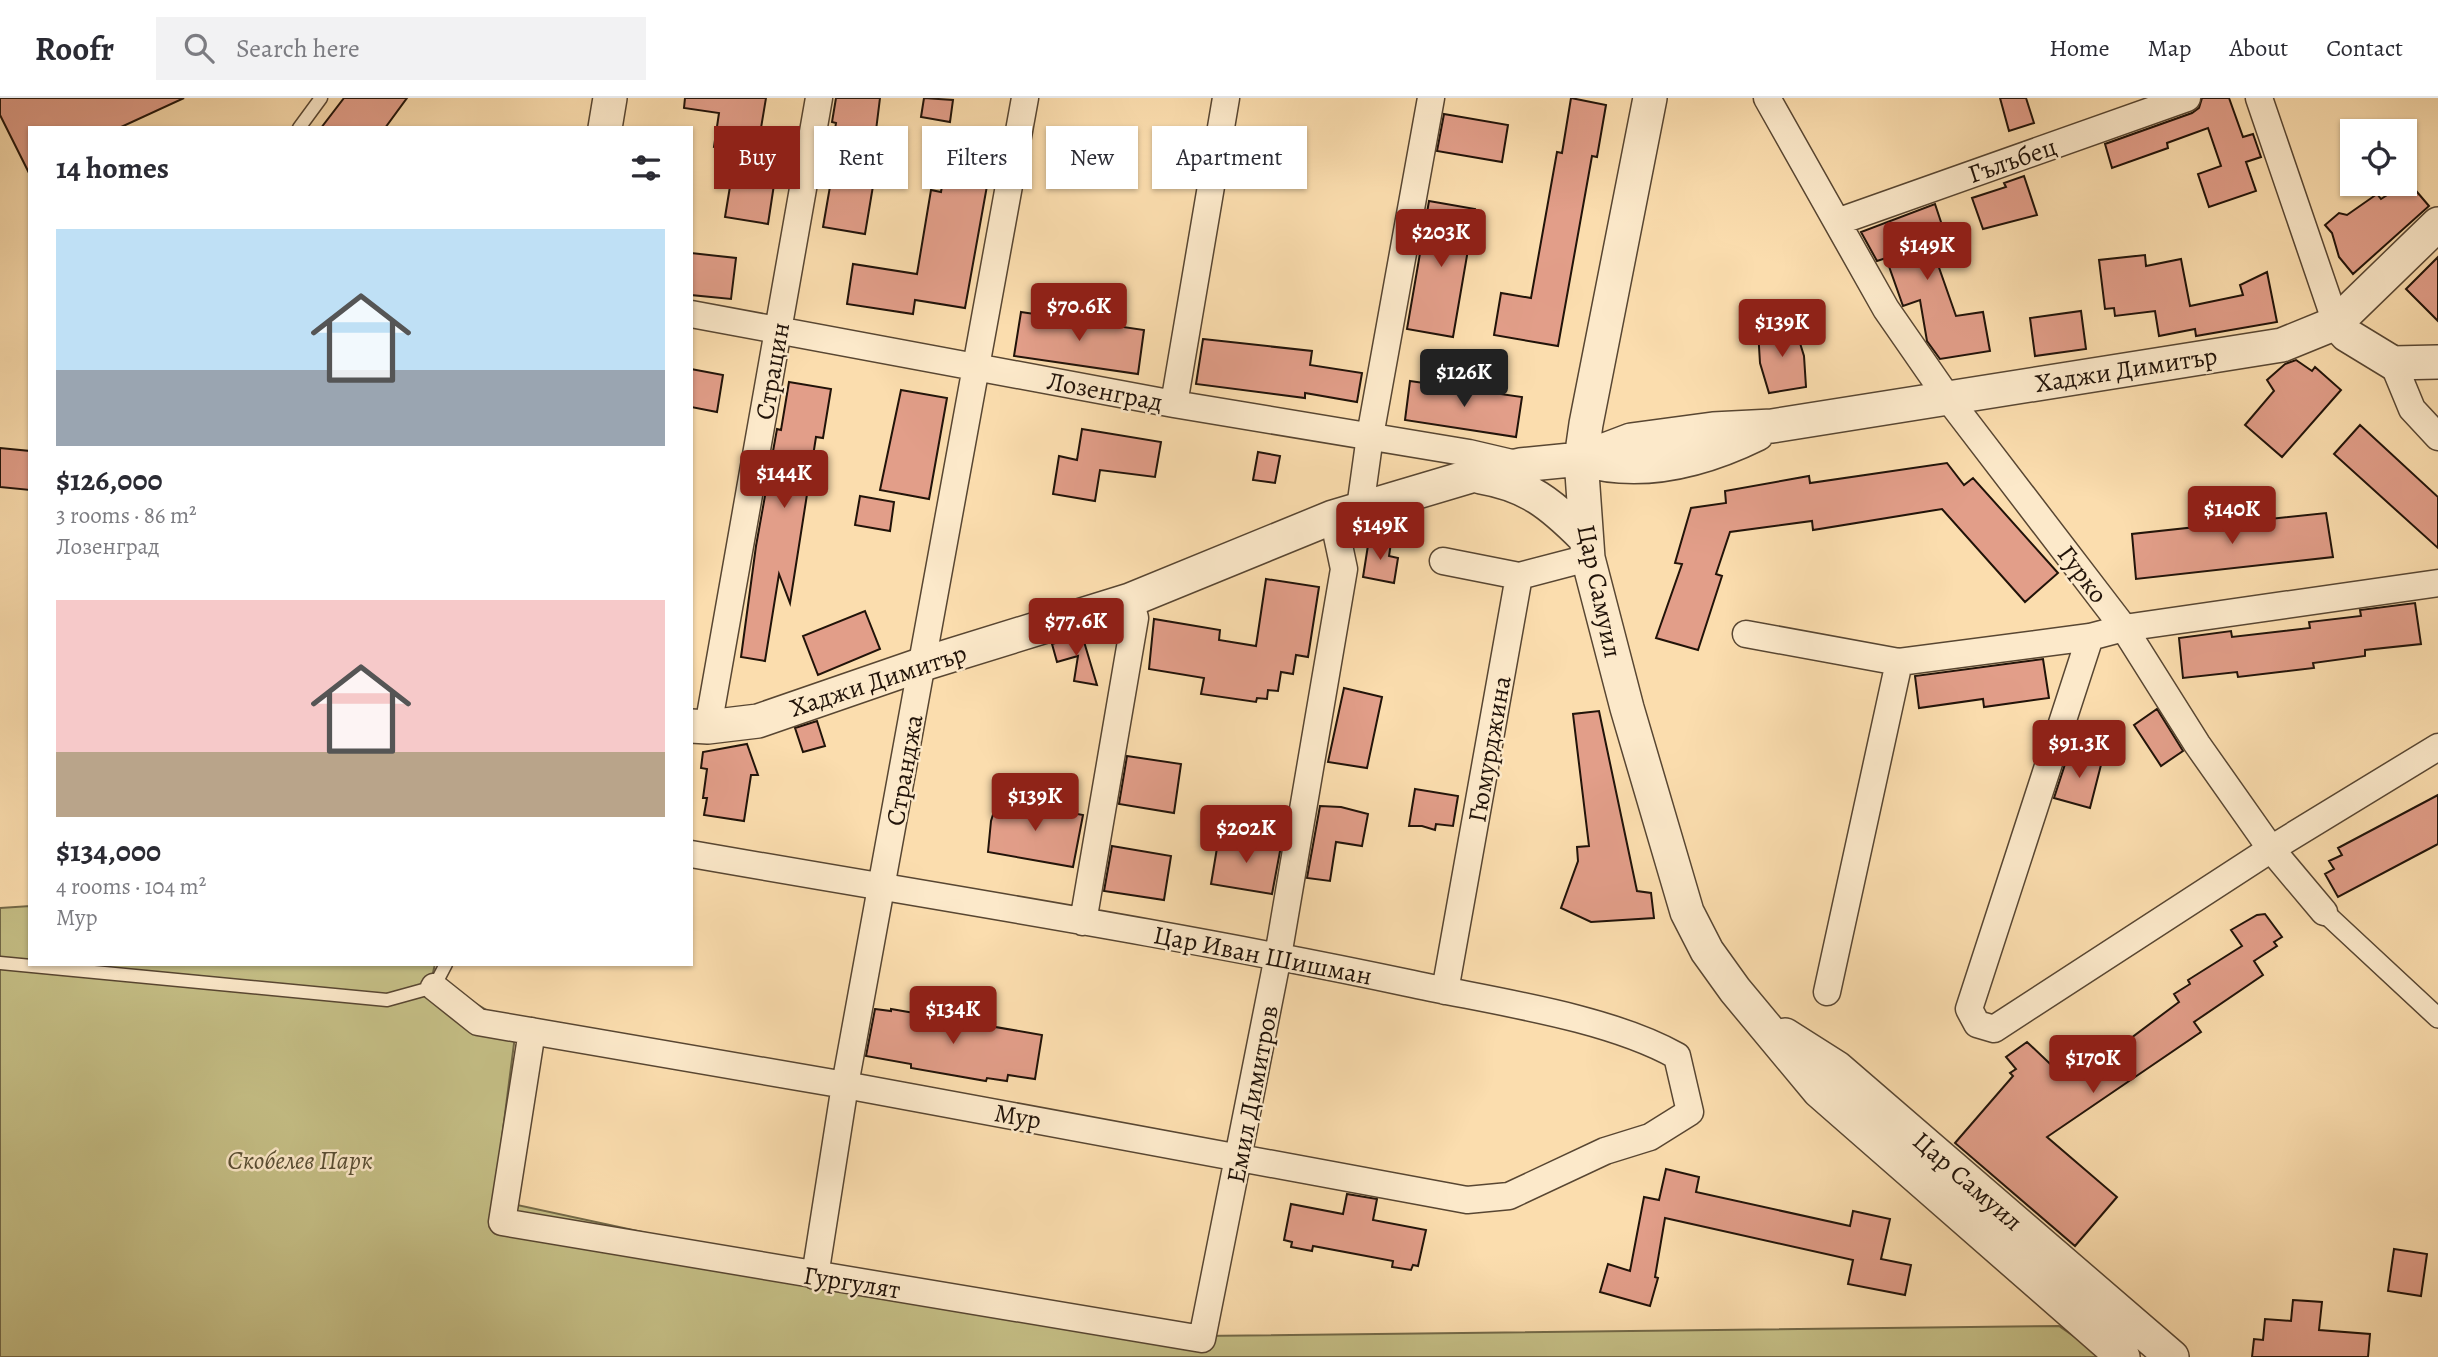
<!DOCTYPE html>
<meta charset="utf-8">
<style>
:root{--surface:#fff;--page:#f2f2f3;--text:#2b2b33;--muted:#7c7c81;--line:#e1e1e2;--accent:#8f2418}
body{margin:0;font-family:Alegreya,serif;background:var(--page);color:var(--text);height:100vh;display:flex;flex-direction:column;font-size:26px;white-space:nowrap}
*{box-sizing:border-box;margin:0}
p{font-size:23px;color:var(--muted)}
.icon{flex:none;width:38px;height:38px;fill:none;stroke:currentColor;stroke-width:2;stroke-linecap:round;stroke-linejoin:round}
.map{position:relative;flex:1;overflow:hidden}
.sheet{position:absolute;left:28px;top:28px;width:665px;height:840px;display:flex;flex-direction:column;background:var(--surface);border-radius:0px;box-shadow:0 2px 5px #0004}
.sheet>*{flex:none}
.hud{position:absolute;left:714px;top:28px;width:665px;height:63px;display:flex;gap:14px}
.tools{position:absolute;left:2340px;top:21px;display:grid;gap:14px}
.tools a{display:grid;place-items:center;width:77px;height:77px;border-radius:0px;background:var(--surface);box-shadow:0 2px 5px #0004;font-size:35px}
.price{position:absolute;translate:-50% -60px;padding:0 16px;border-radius:7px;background:var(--accent);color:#fff;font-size:23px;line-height:46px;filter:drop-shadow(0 2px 4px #0008)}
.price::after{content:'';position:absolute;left:50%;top:42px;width:21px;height:16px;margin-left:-10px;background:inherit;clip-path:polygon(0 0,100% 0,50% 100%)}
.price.selected{background:#222;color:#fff}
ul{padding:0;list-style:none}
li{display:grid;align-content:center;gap:14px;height:371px;padding:0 28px}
li span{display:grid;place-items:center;height:217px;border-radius:0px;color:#555}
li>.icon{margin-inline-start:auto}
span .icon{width:126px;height:126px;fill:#fffc;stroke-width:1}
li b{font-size:30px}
h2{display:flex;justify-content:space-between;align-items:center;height:84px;padding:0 28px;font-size:30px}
.tag{padding:0 24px;border-radius:0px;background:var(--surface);box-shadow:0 2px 5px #0004;font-size:24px;line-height:63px}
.tag.selected{background:var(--accent);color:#fff}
header{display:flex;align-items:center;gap:42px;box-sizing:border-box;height:98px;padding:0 35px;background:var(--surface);border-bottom:2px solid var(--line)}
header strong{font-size:33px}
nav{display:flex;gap:38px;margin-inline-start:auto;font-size:24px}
.search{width:490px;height:63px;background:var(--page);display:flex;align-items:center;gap:18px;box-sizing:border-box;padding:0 24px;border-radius:0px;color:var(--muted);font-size:26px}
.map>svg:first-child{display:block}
.green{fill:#c5bf86;stroke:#736948;stroke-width:2}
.building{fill:#e29e89;stroke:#211309;stroke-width:2}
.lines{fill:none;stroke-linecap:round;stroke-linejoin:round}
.service-casing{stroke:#584632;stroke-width:15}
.pedestrian-casing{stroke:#584632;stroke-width:22}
.minor-casing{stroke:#584632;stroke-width:29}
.tertiary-casing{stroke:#584632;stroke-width:36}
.service{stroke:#fce9ca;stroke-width:12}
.pedestrian{stroke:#fce9ca;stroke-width:19}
.minor{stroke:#fce9ca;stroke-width:26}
.tertiary{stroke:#fce9ca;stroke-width:33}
.labels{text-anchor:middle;stroke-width:5;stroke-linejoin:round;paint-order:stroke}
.street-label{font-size:26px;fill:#211309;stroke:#fce9ca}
.park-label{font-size:26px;font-style:italic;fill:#5a4f35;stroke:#fce9ca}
</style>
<header>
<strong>Roofr</strong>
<div class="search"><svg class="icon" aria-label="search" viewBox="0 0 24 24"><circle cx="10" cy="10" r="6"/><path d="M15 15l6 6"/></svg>Search here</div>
<nav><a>Home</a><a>Map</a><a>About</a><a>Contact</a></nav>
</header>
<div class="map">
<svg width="2438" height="1259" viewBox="0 0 2438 1259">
<rect width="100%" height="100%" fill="#fbddae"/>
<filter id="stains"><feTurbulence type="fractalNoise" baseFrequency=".00286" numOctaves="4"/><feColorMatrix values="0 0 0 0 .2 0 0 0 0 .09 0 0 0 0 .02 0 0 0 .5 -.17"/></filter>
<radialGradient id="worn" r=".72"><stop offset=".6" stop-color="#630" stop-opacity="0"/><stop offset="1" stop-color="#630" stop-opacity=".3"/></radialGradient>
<!-- green -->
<path class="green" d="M30,808V866H435L432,879L516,930L494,1102L828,1174L1198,1238L2059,1228L2104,1259H0V810Z"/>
<!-- building -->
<path class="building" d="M0,0H184L119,30H30V77L0,17Z
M344,0H407L385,30H321Z
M685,0H766L757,54L770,56L767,79L775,80L768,126L725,119L736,52L714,49L719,15L684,10Z
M836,0H880L870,81L874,82L865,136L823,129L832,77L828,76L836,25L832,24Z
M924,0L953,2L950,24L921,19Z
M1571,0L1606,7L1597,59L1592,58L1558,248L1494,237L1501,195L1531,200L1557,54L1562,55Z
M2000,0H2026L2034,25L2009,33Z
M2202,0H2229L2243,39L2253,36L2261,59L2246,64L2256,93L2209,109L2198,76L2221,68L2208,30L2167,45L2168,50L2112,70L2105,46L2192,15L2199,10Z
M1444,16L1508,27L1502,64L1437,53Z
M948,53L992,60L965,210L915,202L913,216L847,206L853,166L917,176L931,92L941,94Z
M2024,78L2037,117L1983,131L1972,100L2006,89L2004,85Z
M2406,81L2429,108L2353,176L2339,159L2332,135L2325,127L2339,115L2347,117L2377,96L2381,101L2404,86Z
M1429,103L1475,111L1453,239L1407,231Z
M1935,106L1946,139L1930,144L1956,218L1983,214L1990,253L1940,261L1927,243L1920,202L1903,208L1886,160L1877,163L1861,134Z
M691,155L736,160L731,201L691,197Z
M2145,157L2146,168L2181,161L2190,208L2243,197L2240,187L2267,174L2277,224L2196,238L2195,231L2159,238L2155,213L2115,218L2114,210L2105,211L2099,162Z
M2438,159V223L2406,191Z
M2081,213L2086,251L2035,258L2030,220Z
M1021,214L1144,232L1138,276L1014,258Z
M1794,226L1804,258L1806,289L1769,295L1760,265L1758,232Z
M1203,241L1312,253L1310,267L1362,275L1357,304L1305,295V300L1196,286Z
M2296,262L2312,273L2315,269L2341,292L2282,359L2245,327L2274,293L2267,282L2285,266Z
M691,271L723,277L717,314L691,309Z
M1410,283L1522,299L1516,339L1405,322Z
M789,284L831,291L823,340L816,339L790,505L779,476L765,563L741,559L756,448L777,331L781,332Z
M901,292L947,300L929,401L880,392Z
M2360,327L2438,399V450L2334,356Z
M1082,331L1161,344L1155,379L1100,372L1095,403L1053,396L1059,358L1077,362Z
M0,350L30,353V392L0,389Z
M1258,354L1280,358L1275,385L1253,382Z
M1947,365L1964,387L1973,380L2058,475L2025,504L1942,411L1813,432L1812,423L1730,434L1716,476L1722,478L1698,552L1656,540L1682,466L1675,465L1691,410L1726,405L1725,393L1809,378L1810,385Z
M860,398L894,404L890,433L855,427Z
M2326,415L2333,459L2136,481L2132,436Z
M1369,441L1391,445L1389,458L1398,460L1394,485L1363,479Z
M1266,481L1319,489L1308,559L1296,557L1293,576L1281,574L1278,593L1268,592L1267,601L1257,600L1256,604L1201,596L1204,580L1149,571L1154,521L1220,532L1219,542L1256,548Z
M2415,505L2421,546L2365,552V558L2313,565L2314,570L2238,579L2237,574L2183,580L2179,540L2231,533L2232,539L2310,530L2309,524L2361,518L2360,512Z
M865,513L880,551L818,577L803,538Z
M1082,537L1097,587L1074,583L1078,558L1057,564L1052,546Z
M2043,561L2049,600L1984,609L1983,601L1919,610L1915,578Z
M1344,590L1382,599L1367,670L1328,664Z
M2157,611L2183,653L2161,668L2134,627Z
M1599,613L1637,793L1651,795L1654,820L1591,824L1561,810L1578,763L1577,749L1589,748L1573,616Z
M817,623L825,648L803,654L795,630Z
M747,646L758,677H751L744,723L704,717L707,700H703L707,671L701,670L703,654Z
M2069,654L2102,663L2090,710L2054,700Z
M1127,658L1181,666L1174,715L1119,706Z
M1415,691L1458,698L1453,728L1436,726L1435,732L1422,728H1409Z
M2438,697V746L2338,799L2325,776L2334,771L2329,763L2342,757L2338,750Z
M998,701L1083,717L1073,769L988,754L991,723Z
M1320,708L1341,709L1368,716L1362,748L1336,744L1330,783L1307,780Z
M1219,738L1281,748L1272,796L1211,786Z
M1112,748L1171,758L1164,802L1104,793Z
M2265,816L2282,839L2274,844L2277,848L2254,863L2263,877L2194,924L2201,934L2047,1039L2117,1099L2075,1148L1955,1045L2013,978L2010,975L2016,971L2006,959L2027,944L2066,981L2110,952L2111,955L2179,904L2174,896L2190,886L2188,882L2242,848L2231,832L2257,817Z
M875,911L891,913V911L1042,937L1035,981L1008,977L1007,983L987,980L986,983L911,970V966L866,958Z
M1666,1071L1699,1079L1696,1094L1850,1128L1853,1113L1890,1121L1881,1161L1911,1167L1905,1197L1848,1186L1853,1162L1665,1120L1655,1179L1658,1180L1650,1208L1600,1194L1608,1166L1630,1173L1644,1099L1659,1102Z
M1347,1096L1377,1101L1373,1122L1426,1132L1418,1168L1413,1167L1411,1172L1392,1169L1393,1163L1313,1148L1312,1153L1291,1149L1292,1144L1284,1142L1291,1106L1343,1116Z
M2394,1151L2427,1156L2421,1198L2388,1193Z
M2293,1202L2322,1204L2319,1232L2370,1236L2368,1259H2252L2254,1241L2263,1242L2265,1221L2291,1223Z"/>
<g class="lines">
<!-- service casing -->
<g class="service-casing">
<path id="service" d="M299,30L321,0
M0,865L387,902L434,889L446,866"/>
</g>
<!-- pedestrian casing -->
<g class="pedestrian-casing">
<path id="pedestrian" d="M2324,814L2438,920"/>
</g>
<!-- minor casing -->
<g class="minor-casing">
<path id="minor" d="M1767,0L1886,211L1947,299L2124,530L2197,646L2271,751L2324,814
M2259,0L2336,225
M1837,124L2187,0
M691,216L1174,306L1469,355L1516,366
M2393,265L2412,311L2438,339
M1174,306L1226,0
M1360,410L1370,338L1431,0
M1443,463L1519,478
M1746,536L1899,564L2090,539L2124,530L2438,485
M2090,539L1969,911L1977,926L1994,931L2271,751L2438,649
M708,629L819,0
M1083,824L1135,520L1130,502
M434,889L478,924L845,987L1467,1102L1509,1098L1605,1053L1650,1039L1690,1014L1677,958C1606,918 1490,903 1408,885C1171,835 931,798 691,756
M1445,893L1519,478L1588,460
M1827,894L1899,564
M532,933L502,1124L1202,1241L1278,858L1344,471L1333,419
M815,1178L845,987L1025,0"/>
</g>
<!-- tertiary casing -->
<g class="tertiary-casing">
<path id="tertiary" d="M1650,0L1586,326L1581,361L1588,460L1627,610L1687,814L1707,853L1735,892L1819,993L2123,1259
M605,30L610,0
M2336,225L2347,237L2393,265L2438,264
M1581,361C1641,379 1702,363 1757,336
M1481,379C1528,387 1551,406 1584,439
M691,628L708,629L758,623L923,566L1130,502L1333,419L1471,378L1520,367L1581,361L1631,342L1713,331L1772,328L2282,247L2336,225L2438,126
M1785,937L1837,970L2172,1259"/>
</g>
<!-- service -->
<use href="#service" class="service"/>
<!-- pedestrian -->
<use href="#pedestrian" class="pedestrian"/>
<!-- minor -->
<use href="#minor" class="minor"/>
<!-- tertiary -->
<use href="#tertiary" class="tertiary"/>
</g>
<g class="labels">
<!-- street labels -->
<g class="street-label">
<text transform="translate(2012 62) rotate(-19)" y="9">Гълъбец</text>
<text transform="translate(2126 271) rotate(-9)" y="9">Хаджи Димитър</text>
<text transform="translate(772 273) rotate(-80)" y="9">Страцин</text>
<text transform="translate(1105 293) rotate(11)" y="9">Лозенград</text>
<text transform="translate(2083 476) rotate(53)" y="9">Гурко</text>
<text transform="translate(1600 493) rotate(78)" y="9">Цар Самуил</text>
<text transform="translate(878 582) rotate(-18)" y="9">Хаджи Димитър</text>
<text transform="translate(1489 651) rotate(-80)" y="9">Гюмурджина</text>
<text transform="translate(904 672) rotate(-80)" y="9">Странджа</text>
<text transform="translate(1263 857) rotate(11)" y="9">Цар Иван Шишман</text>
<text transform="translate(1252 996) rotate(-79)" y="9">Емил Димитров</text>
<text transform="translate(1018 1018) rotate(10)" y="9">Мур</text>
<text transform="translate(1968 1083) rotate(41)" y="9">Цар Самуил</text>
<text transform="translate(852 1184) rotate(9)" y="9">Гургулят</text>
</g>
<!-- park labels -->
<g class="park-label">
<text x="300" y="1071">Скобелев Парк</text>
</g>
</g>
<rect width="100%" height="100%" filter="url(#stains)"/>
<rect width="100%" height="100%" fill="url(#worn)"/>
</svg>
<div class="tools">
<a><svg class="icon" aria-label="locate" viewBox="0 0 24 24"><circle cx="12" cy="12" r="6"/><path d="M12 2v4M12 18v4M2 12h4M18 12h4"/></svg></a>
</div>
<b class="price" style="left:1441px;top:171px">$203K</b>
<b class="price" style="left:1927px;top:184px">$149K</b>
<b class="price" style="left:1079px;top:245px">$70.6K</b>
<b class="price" style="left:1782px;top:261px">$139K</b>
<b class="price selected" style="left:1464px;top:311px">$126K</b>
<b class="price" style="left:784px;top:412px">$144K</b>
<b class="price" style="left:2232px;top:448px">$140K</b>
<b class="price" style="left:1380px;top:464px">$149K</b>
<b class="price" style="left:1076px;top:560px">$77.6K</b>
<b class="price" style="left:2079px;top:682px">$91.3K</b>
<b class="price" style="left:1035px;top:735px">$139K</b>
<b class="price" style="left:1246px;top:767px">$202K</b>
<b class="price" style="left:953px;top:948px">$134K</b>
<b class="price" style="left:2093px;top:997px">$170K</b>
<div class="hud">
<a class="tag selected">Buy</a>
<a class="tag">Rent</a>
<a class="tag">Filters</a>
<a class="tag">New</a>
<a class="tag">Apartment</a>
</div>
<section class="sheet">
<h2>14 homes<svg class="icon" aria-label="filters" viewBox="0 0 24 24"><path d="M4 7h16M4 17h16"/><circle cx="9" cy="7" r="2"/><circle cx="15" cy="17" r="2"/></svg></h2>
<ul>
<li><span style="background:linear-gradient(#bfe0f5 65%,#9aa5b1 0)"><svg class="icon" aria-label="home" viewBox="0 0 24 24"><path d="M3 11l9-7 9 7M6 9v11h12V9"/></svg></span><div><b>$126,000</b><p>3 rooms · 86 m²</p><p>Лозенград</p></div></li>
<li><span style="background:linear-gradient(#f6c9c9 70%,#b9a48a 0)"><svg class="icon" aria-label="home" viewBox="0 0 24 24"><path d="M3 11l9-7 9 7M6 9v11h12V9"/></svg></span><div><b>$134,000</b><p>4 rooms · 104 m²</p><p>Мур</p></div></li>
</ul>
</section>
</div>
